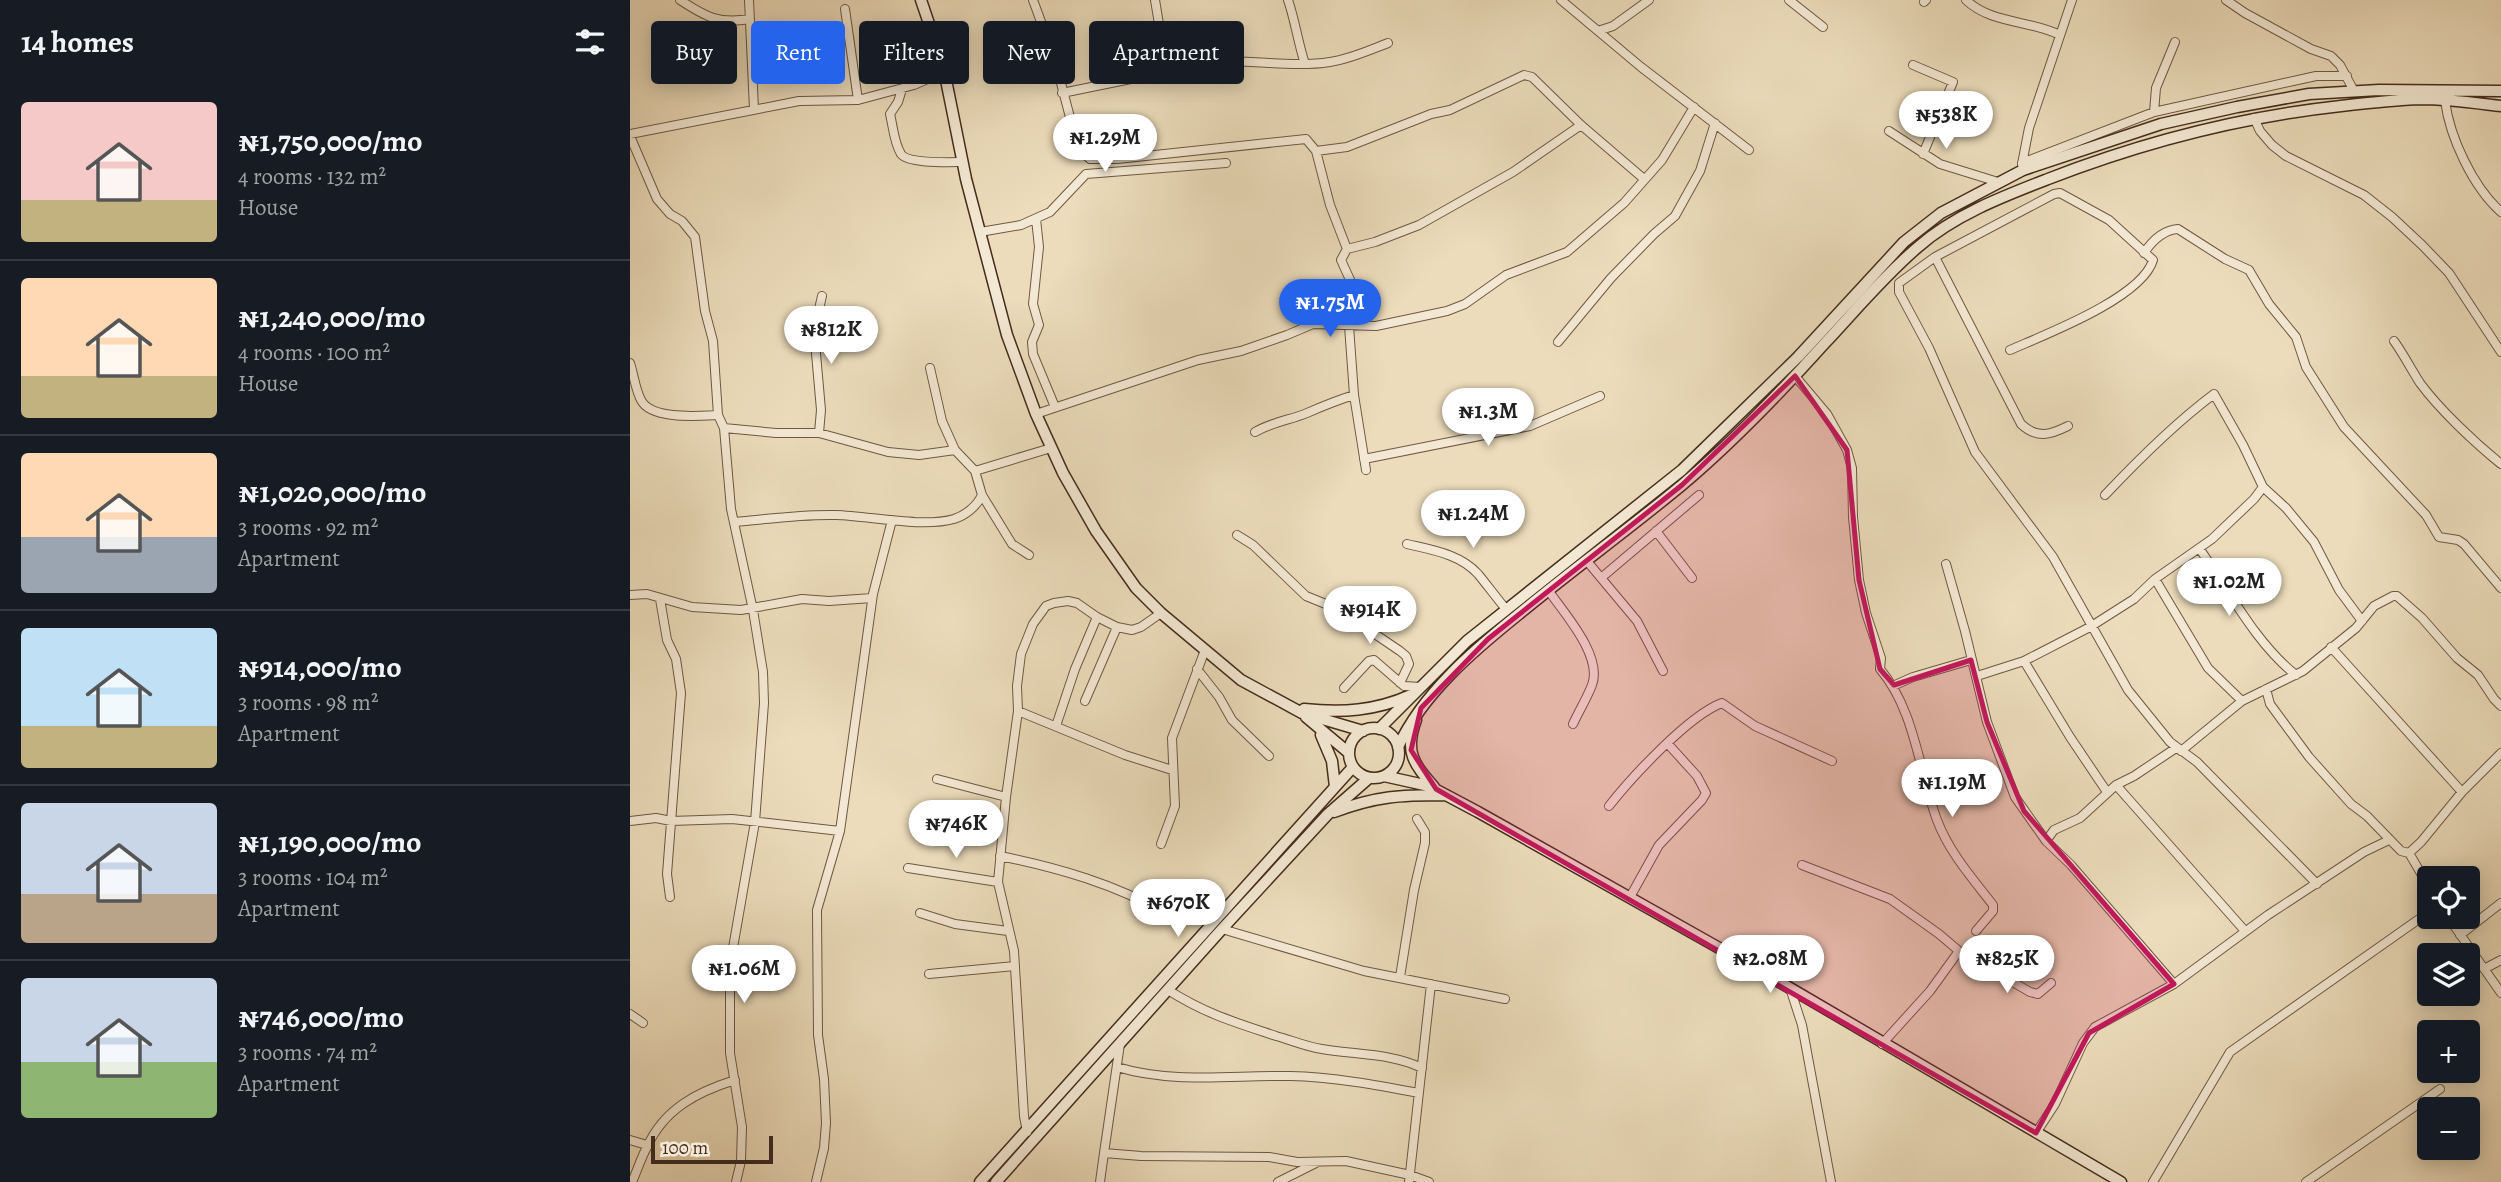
<!DOCTYPE html>
<meta charset="utf-8">
<style>
:root{--surface:#171b24;--page:#20242c;--text:#f1f3f6;--muted:#9ea1a6;--line:#363941;--accent:#2563eb}
body{margin:0;font-family:Alegreya,serif;background:var(--page);color:var(--text);height:100vh;display:flex;flex-direction:column;font-size:26px;white-space:nowrap}
*{box-sizing:border-box;margin:0}
p{font-size:23px;color:var(--muted)}
.icon{flex:none;width:38px;height:38px;fill:none;stroke:currentColor;stroke-width:2;stroke-linecap:round;stroke-linejoin:round}
.map{position:relative;flex:1;overflow:hidden}
.sheet{display:flex;flex-direction:column;background:var(--surface);width:630px}
.sheet>*{flex:none}
.top-card{position:absolute;left:21px;top:21px;width:665px;height:63px;display:flex;gap:14px}
.tools{position:absolute;left:1787px;top:866px;display:grid;gap:14px}
.tools a{display:grid;place-items:center;width:63px;height:63px;border-radius:7px;background:var(--surface);box-shadow:0 4px 18px #0003;font-size:35px}
.scale{position:absolute;left:21px;bottom:18px;width:122px;box-sizing:border-box;padding-left:7px;border:4px solid #442d1d;border-top:0;font-size:19px;line-height:24px;white-space:nowrap;color:#442d1d;-webkit-text-stroke:5px #f3e8d3;paint-order:stroke}
.price{position:absolute;translate:-50% -60px;padding:0 16px;border-radius:24px;background:#fff;color:#222;font-size:23px;line-height:46px;filter:drop-shadow(0 2px 4px #0008)}
.price::after{content:'';position:absolute;left:50%;top:42px;width:21px;height:16px;margin-left:-10px;background:inherit;clip-path:polygon(0 0,100% 0,50% 100%)}
.price.active{background:var(--accent);color:#fff}
ul{padding:0;list-style:none}
li{display:flex;align-items:center;gap:21px;height:175px;padding:0 21px}
li+li{border-top:2px solid var(--line)}
li span{display:grid;place-items:center;flex:none;width:196px;height:140px;border-radius:7px;color:#555}
li>.icon{margin-inline-start:auto}
span .icon{width:84px;height:84px;fill:#fffc;stroke-width:1}
li b{font-size:30px}
h2{display:flex;justify-content:space-between;align-items:center;height:84px;padding:0 21px;font-size:30px}
.pill{padding:0 24px;border-radius:7px;background:var(--surface);box-shadow:0 4px 18px #0003;font-size:24px;line-height:63px}
.pill.active{background:var(--accent);color:#fff}
main{display:flex;flex:1;min-height:0}
.map>svg:first-child{display:block}
.lines{fill:none;stroke-linecap:round;stroke-linejoin:round}
.minor-casing{stroke:#6e5944;stroke-width:10}
.secondary-casing{stroke:#442d1d;stroke-width:13}
.minor{stroke:#f3e8d3;stroke-width:8}
.secondary{stroke:#f3e8d3;stroke-width:10}
.marked{fill:#c2185b;fill-opacity:0.2;stroke:#c2185b;stroke-width:5;stroke-linejoin:round}
</style>
<main>
<section class="sheet">
<h2>14 homes<svg class="icon" aria-label="filters" viewBox="0 0 24 24"><path d="M4 7h16M4 17h16"/><circle cx="9" cy="7" r="2"/><circle cx="15" cy="17" r="2"/></svg></h2>
<ul>
<li><span style="background:linear-gradient(#f6c9c9 70%,#c2b280 0)"><svg class="icon" aria-label="home" viewBox="0 0 24 24"><path d="M3 11l9-7 9 7M6 9v11h12V9"/></svg></span><div><b>₦1,750,000/mo</b><p>4 rooms · 132 m²</p><p>House</p></div></li>
<li><span style="background:linear-gradient(#ffd9b3 70%,#c2b280 0)"><svg class="icon" aria-label="home" viewBox="0 0 24 24"><path d="M3 11l9-7 9 7M6 9v11h12V9"/></svg></span><div><b>₦1,240,000/mo</b><p>4 rooms · 100 m²</p><p>House</p></div></li>
<li><span style="background:linear-gradient(#ffd9b3 60%,#9aa5b1 0)"><svg class="icon" aria-label="home" viewBox="0 0 24 24"><path d="M3 11l9-7 9 7M6 9v11h12V9"/></svg></span><div><b>₦1,020,000/mo</b><p>3 rooms · 92 m²</p><p>Apartment</p></div></li>
<li><span style="background:linear-gradient(#bfe0f5 70%,#c2b280 0)"><svg class="icon" aria-label="home" viewBox="0 0 24 24"><path d="M3 11l9-7 9 7M6 9v11h12V9"/></svg></span><div><b>₦914,000/mo</b><p>3 rooms · 98 m²</p><p>Apartment</p></div></li>
<li><span style="background:linear-gradient(#c9d6e8 65%,#b9a48a 0)"><svg class="icon" aria-label="home" viewBox="0 0 24 24"><path d="M3 11l9-7 9 7M6 9v11h12V9"/></svg></span><div><b>₦1,190,000/mo</b><p>3 rooms · 104 m²</p><p>Apartment</p></div></li>
<li><span style="background:linear-gradient(#c9d6e8 60%,#8fb573 0)"><svg class="icon" aria-label="home" viewBox="0 0 24 24"><path d="M3 11l9-7 9 7M6 9v11h12V9"/></svg></span><div><b>₦746,000/mo</b><p>3 rooms · 74 m²</p><p>Apartment</p></div></li>
</ul>
</section>
<div class="map">
<svg width="1871" height="1182" viewBox="0 0 1871 1182">
<rect width="100%" height="100%" fill="#ecdcbb"/>
<filter id="stains"><feTurbulence type="fractalNoise" baseFrequency=".00286" numOctaves="4"/><feColorMatrix values="0 0 0 0 .2 0 0 0 0 .09 0 0 0 0 .02 0 0 0 .5 -.17"/></filter>
<radialGradient id="worn" r=".72"><stop offset=".6" stop-color="#630" stop-opacity="0"/><stop offset="1" stop-color="#630" stop-opacity=".3"/></radialGradient>
<g class="lines">
<!-- minor casing -->
<g class="minor-casing">
<path id="minor" d="M50,0C76,17 88,24 120,19
M119,0L124,109
M403,0L425,60L448,148L460,159H487L676,139L686,151L700,205L717,249L711,260L721,282L718,292L704,307L683,324L657,335L611,351L568,360L406,414
M525,0L537,72
M658,0C665,20 668,43 675,64
M931,0L1011,67L1119,150
M1159,0L1193,27
M1336,0C1361,24 1400,20 1430,35
M1596,0L1615,13L1681,49L1701,56L1710,65L1724,91
M1294,2L1296,0
M215,9L228,100
M968,31L983,26L1019,0
M1283,65L1323,82L1293,154
M272,89L268,102L260,114C263,126 264,143 271,154C278,164 321,162 333,162
M432,93L584,62C623,59 661,68 700,62C720,59 740,50 758,43
M1815,101C1820,138 1843,187 1871,212
M1524,112L1526,88L1545,42
M1624,118L1630,131L1642,145L1656,156L1734,195L1762,217L1792,245L1819,273L1871,352
M1259,131L1310,164L1368,182
M0,134L169,101L228,100L284,85L315,71
M0,136L27,199L40,214L52,221L65,237L75,311L83,341L88,415L94,428L101,509L123,610L133,672L134,703L125,822L100,965V1053L112,1127L111,1161L106,1182
M686,151L717,147L801,114L820,110L894,75L902,77L951,125L1014,179
M1392,163L1524,112L1686,76H1717
M1392,164L1399,128L1442,0
M406,219L409,247L403,304L409,325L402,342L403,354L425,407
M350,232L391,225L420,212L456,174L596,163
M717,249L745,242L789,225L883,172L951,125
M1514,253C1522,241 1533,230 1548,229L1595,259L1619,270L1639,304L1666,337L1676,367L1714,427L1796,515L1809,537L1828,540L1834,544L1871,588
M1305,257L1424,194L1430,193L1479,220L1523,260C1512,298 1414,335 1380,350
M683,324L746,326L817,311L835,304L876,275L937,252L994,203L1032,160L1064,107
M719,326L724,395L736,470
M1764,341C1774,355 1781,369 1790,383C1809,409 1845,443 1871,464
M928,342L981,278L1024,234L1045,216L1070,171L1085,123
M0,363C4,375 5,389 11,400C21,420 68,416 88,415
M300,368L312,421L325,450L345,471L352,495L382,544L399,555
M1165,376L1197,414L1217,450L1222,468L1223,517L1229,580L1236,613L1251,658L1250,669C1285,710 1289,771 1307,820C1319,852 1342,878 1363,905V911L1346,931
M1438,426C1420,435 1407,439 1391,424L1305,257L1269,283V292L1299,348L1345,452L1423,557L1498,690L1540,742L1567,762L1687,884
M94,428L146,433H189L258,452L289,455L325,450
M625,432C642,422 660,420 677,413C693,406 708,400 724,395
M189,433L191,410L184,331L192,296
M734,459L900,426L970,396
M345,471L421,448
M1475,495C1509,459 1544,424 1584,394L1613,445L1633,487L1656,508L1684,542L1709,590L1732,621
M105,522C139,519 172,514 206,515C240,516 292,528 324,519C336,515 347,506 352,495
M1026,531L1062,578
M607,535L623,545L676,596L708,609L770,651L776,656L779,664L770,683
M777,544C802,550 830,554 848,574C857,585 866,597 875,608
M1569,548C1598,589 1626,644 1666,675
M956,560L1007,621L1033,671
M1316,564L1335,631L1357,722L1385,797L1416,841L1441,865L1544,984
M971,578L1069,495
M1525,579L1578,668L1612,701
M918,590C934,613 973,656 962,685C957,698 949,711 943,724
M0,595L17,594L62,607L111,610L172,599L199,601L242,598
M30,599L37,640L46,659L51,693L37,874L40,897
M1701,647L1832,792
M1394,661L1440,737L1477,792
M567,669L589,697L602,720L639,756
M1347,676L1394,661L1460,627L1504,599L1525,579L1582,539L1624,499L1633,487
M1263,686L1283,677L1341,660
M714,688L739,661L744,660L774,686L791,687
M1636,689L1640,704L1679,757L1721,804L1737,816L1771,851L1779,853L1799,887
M455,701L487,627
M388,711L495,755L542,770
M426,726L445,669L467,617
M1551,751L1612,701L1673,671L1726,628L1744,606L1763,596H1767L1792,618L1827,658L1848,675L1864,699L1871,706
M307,779L376,797
M1486,785L1615,931
M979,806C1001,778 1059,715 1092,703L1125,726L1202,761
M0,821L26,818L41,821L102,819L210,831
M1416,841L1424,830L1450,818L1486,785L1504,776L1546,748
M531,844L545,806L542,738L575,650
M1779,853L1791,842L1832,792L1871,753
M370,856C429,868 485,884 537,914
M1172,865L1260,899L1309,934L1329,951L1400,992L1408,994L1421,983
M278,868L368,882
M1000,897L1029,845L1072,800L1076,793L1067,776L1038,744
M290,913L325,924L378,931
M1818,917L1871,993
M592,929L734,971L875,999
M1830,935L1871,903
M1854,969L1871,960
M299,974L385,966
M770,977L784,890L795,843V832L787,819
M1160,988L1172,1025L1201,1182
M538,990C576,1014 604,1022 646,1036C661,1040 677,1047 692,1049C726,1055 761,1053 792,1068
M0,1014L13,1023
M490,1044L474,1153L511,1156L639,1157L667,1162L716,1161L780,1175L799,1182
M1252,1044L1300,991L1329,951
M487,1067C543,1084 602,1075 660,1076C703,1077 746,1085 789,1093
M397,1132L394,1116L384,951L368,882L376,797L388,711L387,686L391,654L403,624L416,606L424,603L438,601L447,603L467,617L487,627L502,630L511,627L531,613
M1406,1133L1425,1104L1453,1043L1465,1027L1544,984L1638,915L1734,852L1759,840
M0,1140L17,1145
M2,1182C7,1171 11,1158 17,1147C34,1109 67,1092 105,1080
M186,1182L194,1148L196,1123L194,1079L188,1035L187,910L210,831L243,594L262,520
M470,1182L474,1153
M648,1182L686,1163
M779,1182L801,984
M1523,1182L1600,1052L1799,912
M1676,1182L1810,1089"/>
</g>
<!-- secondary casing -->
<g class="secondary-casing">
<path id="secondary" d="M291,0L313,65L336,179L377,335L406,414L433,473L466,531L506,588L531,613L611,680L672,713L733,731
M674,709C712,713 745,711 781,695
M676,717L719,753
M786,720C774,752 784,764 804,787
M719 753a25 25 0 1 1 50 0a25 25 0 1 1-50 0Z
M749,729L837,641L1052,470L1168,357L1274,242L1311,213L1393,170L1531,124L1607,107L1679,94L1749,90L1871,91
M691,735L702,761L705,787
M768,747C793,693 843,651 889,614C942,570 999,529 1052,485C1103,442 1150,393 1195,343C1225,311 1254,276 1288,247C1324,215 1374,196 1418,179C1513,142 1610,117 1711,106C1737,103 1764,100 1791,99C1817,99 1845,103 1871,106
M754,776L799,786L848,812L1160,988L1491,1182
M704,812C746,796 771,795 815,795
M350,1182L723,767
M366,1182L592,929L698,814L739,778"/>
</g>
<!-- minor -->
<use href="#minor" class="minor"/>
<!-- secondary -->
<use href="#secondary" class="secondary"/>
</g>
<!-- marked area -->
<path class="marked" d="M1165,376L1217,450L1229,580L1250,669L1264,685L1341,660L1357,722L1394,811L1544,984L1459,1033L1406,1133L806,789L781,750L791,708L858,639L1052,485Z"/>
<rect width="100%" height="100%" filter="url(#stains)"/>
<rect width="100%" height="100%" fill="url(#worn)"/>
</svg>
<div class="tools">
<a><svg class="icon" aria-label="locate" viewBox="0 0 24 24"><circle cx="12" cy="12" r="6"/><path d="M12 2v4M12 18v4M2 12h4M18 12h4"/></svg></a>
<a><svg class="icon" aria-label="layers" viewBox="0 0 24 24"><path d="M12 4l9 5-9 5-9-5zM3 14l9 5 9-5"/></svg></a>
<a>+</a>
<a>−</a>
</div>
<div class="scale">100 m</div>
<b class="price" style="left:1316px;top:151px">₦538K</b>
<b class="price" style="left:475px;top:174px">₦1.29M</b>
<b class="price active" style="left:700px;top:339px">₦1.75M</b>
<b class="price" style="left:201px;top:366px">₦812K</b>
<b class="price" style="left:858px;top:448px">₦1.3M</b>
<b class="price" style="left:843px;top:550px">₦1.24M</b>
<b class="price" style="left:1599px;top:618px">₦1.02M</b>
<b class="price" style="left:740px;top:646px">₦914K</b>
<b class="price" style="left:1322px;top:819px">₦1.19M</b>
<b class="price" style="left:326px;top:860px">₦746K</b>
<b class="price" style="left:548px;top:939px">₦670K</b>
<b class="price" style="left:1140px;top:995px">₦2.08M</b>
<b class="price" style="left:1377px;top:995px">₦825K</b>
<b class="price" style="left:114px;top:1005px">₦1.06M</b>
<div class="top-card">
<a class="pill">Buy</a>
<a class="pill active">Rent</a>
<a class="pill">Filters</a>
<a class="pill">New</a>
<a class="pill">Apartment</a>
</div>
</div>
</main>
